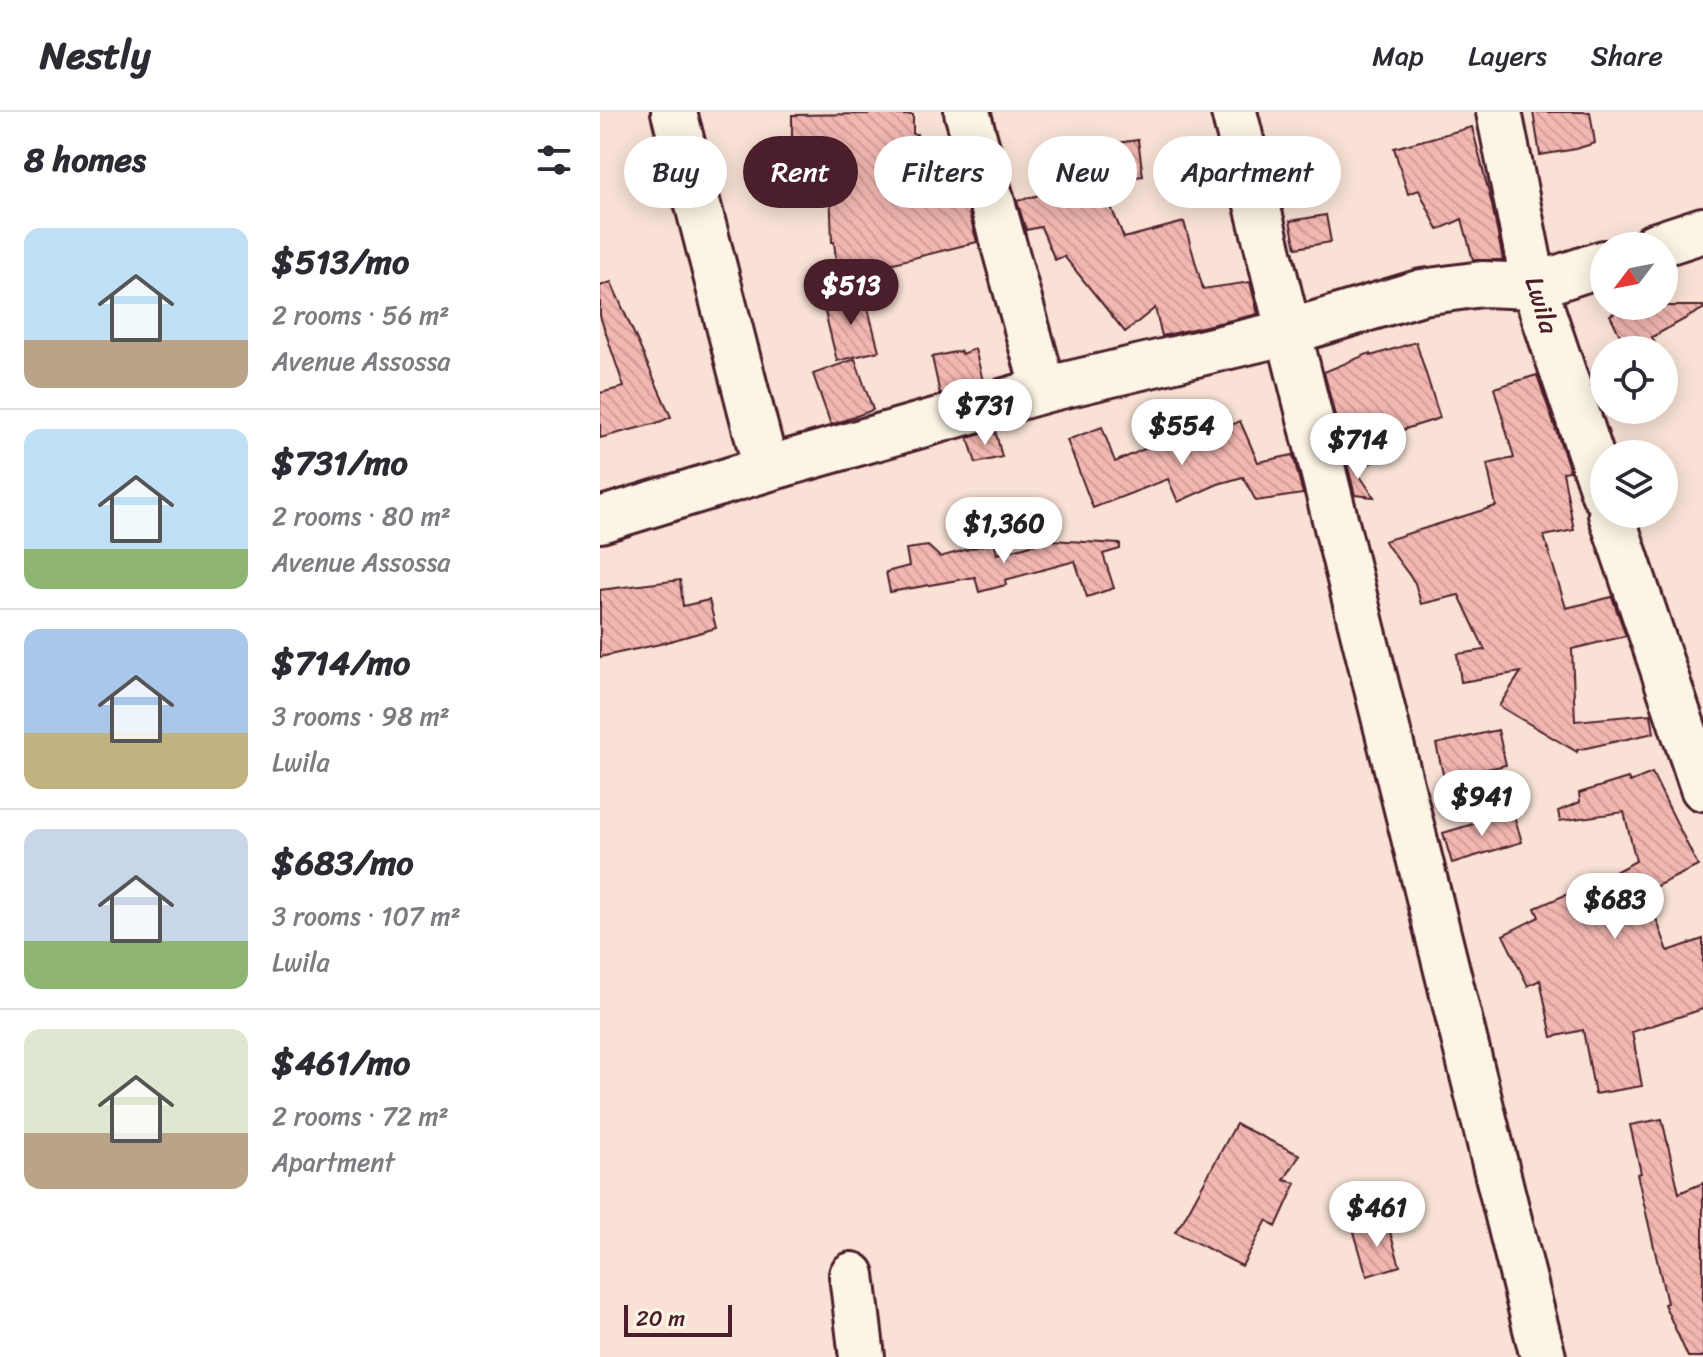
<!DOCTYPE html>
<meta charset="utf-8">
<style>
:root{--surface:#fff;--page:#f7f7f7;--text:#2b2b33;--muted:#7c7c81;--line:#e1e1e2;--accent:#4a1f2b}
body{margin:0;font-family:Sriracha,sans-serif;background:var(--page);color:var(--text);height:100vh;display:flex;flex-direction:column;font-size:30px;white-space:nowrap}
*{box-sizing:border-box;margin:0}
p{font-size:26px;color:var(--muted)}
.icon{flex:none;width:44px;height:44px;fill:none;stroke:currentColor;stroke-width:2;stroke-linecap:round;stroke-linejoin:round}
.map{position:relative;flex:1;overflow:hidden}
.drawer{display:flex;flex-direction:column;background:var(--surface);width:600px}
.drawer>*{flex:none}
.top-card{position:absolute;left:24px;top:24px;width:760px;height:72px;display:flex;gap:16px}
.needle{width:52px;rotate:238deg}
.buttons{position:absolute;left:990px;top:120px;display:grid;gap:16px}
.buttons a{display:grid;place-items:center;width:88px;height:88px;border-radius:50%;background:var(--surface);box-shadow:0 4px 20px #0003;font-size:40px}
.scale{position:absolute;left:24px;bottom:20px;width:108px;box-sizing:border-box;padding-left:8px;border:4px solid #4a1f2b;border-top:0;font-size:22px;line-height:28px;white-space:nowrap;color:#4a1f2b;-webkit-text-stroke:6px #fcf5e5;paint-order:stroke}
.price{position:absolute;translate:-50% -68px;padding:0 18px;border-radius:28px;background:#fff;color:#222;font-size:26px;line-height:52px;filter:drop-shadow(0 2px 4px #0008)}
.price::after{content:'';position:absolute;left:50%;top:48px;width:24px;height:18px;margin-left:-12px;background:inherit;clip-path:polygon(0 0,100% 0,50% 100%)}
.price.on{background:var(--accent);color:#fff}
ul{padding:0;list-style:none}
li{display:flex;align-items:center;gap:24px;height:200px;padding:0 24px}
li+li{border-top:2px solid var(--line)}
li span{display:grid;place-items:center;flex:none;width:224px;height:160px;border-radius:16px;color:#555}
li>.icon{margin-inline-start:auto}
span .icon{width:96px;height:96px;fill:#fffc;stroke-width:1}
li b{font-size:34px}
h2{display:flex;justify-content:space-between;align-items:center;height:96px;padding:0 24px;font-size:34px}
.tag{padding:0 28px;border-radius:36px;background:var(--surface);box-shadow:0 4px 20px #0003;font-size:28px;line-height:72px}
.tag.on{background:var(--accent);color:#fff}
header{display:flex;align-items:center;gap:48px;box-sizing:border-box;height:112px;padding:0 40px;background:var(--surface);border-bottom:2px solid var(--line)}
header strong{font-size:38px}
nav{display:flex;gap:44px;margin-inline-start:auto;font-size:28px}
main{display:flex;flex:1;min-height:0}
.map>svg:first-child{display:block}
.building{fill:url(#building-back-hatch);stroke:#4a1f2b;stroke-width:2}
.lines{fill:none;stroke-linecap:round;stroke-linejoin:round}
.minor-casing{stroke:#4a1f2b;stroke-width:50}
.minor{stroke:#fcf5e5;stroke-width:44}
.labels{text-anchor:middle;stroke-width:6;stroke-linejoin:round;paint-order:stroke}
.street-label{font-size:26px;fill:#4a1f2b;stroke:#fcf5e5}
</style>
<header>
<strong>Nestly</strong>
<nav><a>Map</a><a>Layers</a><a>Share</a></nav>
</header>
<main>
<section class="drawer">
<h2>8 homes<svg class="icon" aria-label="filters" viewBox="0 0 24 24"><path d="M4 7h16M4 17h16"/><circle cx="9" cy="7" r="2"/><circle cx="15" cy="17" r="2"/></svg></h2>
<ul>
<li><span style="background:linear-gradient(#bfe0f5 70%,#b9a48a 0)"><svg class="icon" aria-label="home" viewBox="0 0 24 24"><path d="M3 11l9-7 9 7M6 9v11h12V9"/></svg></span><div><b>$513/mo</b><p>2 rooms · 56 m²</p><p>Avenue Assossa</p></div></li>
<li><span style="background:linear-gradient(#bfe0f5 75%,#8fb573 0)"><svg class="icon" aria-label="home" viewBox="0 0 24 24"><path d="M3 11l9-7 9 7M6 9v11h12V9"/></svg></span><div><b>$731/mo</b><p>2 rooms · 80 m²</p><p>Avenue Assossa</p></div></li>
<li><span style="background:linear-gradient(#a9c7e8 65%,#c2b280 0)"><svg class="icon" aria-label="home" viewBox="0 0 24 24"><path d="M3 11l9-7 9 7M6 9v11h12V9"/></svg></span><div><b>$714/mo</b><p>3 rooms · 98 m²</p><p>Lwila</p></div></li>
<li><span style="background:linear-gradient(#c9d6e8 70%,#8fb573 0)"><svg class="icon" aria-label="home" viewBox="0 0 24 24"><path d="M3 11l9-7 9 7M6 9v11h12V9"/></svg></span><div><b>$683/mo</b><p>3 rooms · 107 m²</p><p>Lwila</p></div></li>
<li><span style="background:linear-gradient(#dfe7d0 65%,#b9a48a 0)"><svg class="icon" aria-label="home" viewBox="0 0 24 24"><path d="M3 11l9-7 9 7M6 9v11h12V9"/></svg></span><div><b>$461/mo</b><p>2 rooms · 72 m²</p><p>Apartment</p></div></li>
</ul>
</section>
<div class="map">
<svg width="1103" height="1245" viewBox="0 0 1103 1245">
<defs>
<pattern id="building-back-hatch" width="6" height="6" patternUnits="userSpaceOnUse" patternTransform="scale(2)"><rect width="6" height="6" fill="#f2b7b1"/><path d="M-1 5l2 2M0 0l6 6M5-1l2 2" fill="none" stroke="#d19d98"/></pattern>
</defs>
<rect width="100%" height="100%" fill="#f9e2d5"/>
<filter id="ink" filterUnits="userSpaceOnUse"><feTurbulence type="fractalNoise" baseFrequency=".0125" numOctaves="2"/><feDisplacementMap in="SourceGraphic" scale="16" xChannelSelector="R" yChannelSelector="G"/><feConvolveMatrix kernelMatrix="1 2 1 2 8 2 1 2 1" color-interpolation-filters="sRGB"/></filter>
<g filter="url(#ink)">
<!-- building -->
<path class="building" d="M268,0H298V3H313V22H317L312,46L319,81L361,72L377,130L238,165L234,130H232L229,45L192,51V3L268,2Z
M933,0H990L995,31L976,37L940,43Z
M872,15L892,93L903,148H873L862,107L838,118L819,78L808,82L794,36Z
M538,28L543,64L500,69L524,126L584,110L603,177L650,170L658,202L562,224L555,196L525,220L464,144L455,148L441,115L426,118L417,89L495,68L483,36Z
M726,103L731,130L696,136L690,109Z
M11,170L71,305L57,311L0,326V281L24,275L0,204V174Z
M264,181L279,239L237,249L223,192Z
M1028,194H1103V197L1052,225L1058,238H1027L1010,203Z
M816,230L840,306L780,325L787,345L757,356L734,300L724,260L770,241L771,244Z
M375,237L383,269L340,282L332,245L360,239L361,242Z
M255,247L273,298L231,313L213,262Z
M937,263L970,359L963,360L974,418L944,424L966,496L1012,485L1026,524L972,537L975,609L1051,602L1054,621L977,638V640L899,594L921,560L861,570L857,542L885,538L859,483L821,492L815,471L784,429L896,394L887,352L914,346L894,276Z
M640,309L658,350L693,343L703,382L656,389L643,365L618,372L578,390L568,367L493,396L467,328L502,315L515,350L585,319L591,332Z
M395,318L402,345L376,351L368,326Z
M744,340L774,385L755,383Z
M450,428L520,432V437L503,442L514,476L487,485L475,449L405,468L406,473L379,480L375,465L290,480L286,460L309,454L306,437L328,434L340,445L394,430L397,442Z
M80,468L83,494L109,488L116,516L60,532L0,545V478Z
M898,618L906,653L844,666L836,632Z
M1052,661L1098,754L1046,779L1068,839L1103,827V897L1032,920L1042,974L995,982L983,918L952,925L940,868L928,874L903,823L939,805L935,796L1012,763L1011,762L1036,749L1024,700L960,709L958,699L980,690L979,681L1028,666L1030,670Z
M913,700L922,730L852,751L843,721Z
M1062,1007L1079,1081L1103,1071V1245H1088L1064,1192L1067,1191L1037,1062L1041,1061L1030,1013Z
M636,1012L700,1043L684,1068L696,1071L676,1115L667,1108L642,1154L575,1120L584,1107Z
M787,1110L800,1154L767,1164L754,1120Z"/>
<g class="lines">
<!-- minor casing -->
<g class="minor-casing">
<path id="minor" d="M74,0L166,357
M367,0L444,278
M634,0L943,1245
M899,0L934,174L1004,382
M1054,134L1103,118
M1011,402L1103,676
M0,408L166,357L444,278L689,220L822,180L882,172L934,174L1004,151
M252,1163L262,1245"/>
</g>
<!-- minor -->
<use href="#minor" class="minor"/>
</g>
</g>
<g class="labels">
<!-- street labels -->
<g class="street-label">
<text transform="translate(942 193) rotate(73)" y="9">Lwila</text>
</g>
</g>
</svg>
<div class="buttons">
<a><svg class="needle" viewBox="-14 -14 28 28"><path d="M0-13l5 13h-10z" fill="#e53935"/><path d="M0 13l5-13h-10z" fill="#7c7c81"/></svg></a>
<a><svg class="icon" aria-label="locate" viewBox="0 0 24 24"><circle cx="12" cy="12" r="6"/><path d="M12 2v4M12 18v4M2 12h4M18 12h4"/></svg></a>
<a><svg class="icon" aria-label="layers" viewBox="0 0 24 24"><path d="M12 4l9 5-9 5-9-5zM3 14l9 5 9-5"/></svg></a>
</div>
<div class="scale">20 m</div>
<b class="price on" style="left:251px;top:215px">$513</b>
<b class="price" style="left:385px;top:335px">$731</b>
<b class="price" style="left:582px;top:355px">$554</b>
<b class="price" style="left:758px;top:369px">$714</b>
<b class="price" style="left:404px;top:453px">$1,360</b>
<b class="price" style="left:882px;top:726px">$941</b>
<b class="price" style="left:1015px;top:829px">$683</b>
<b class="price" style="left:777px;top:1137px">$461</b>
<div class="top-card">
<a class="tag">Buy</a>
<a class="tag on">Rent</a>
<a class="tag">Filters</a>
<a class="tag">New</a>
<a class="tag">Apartment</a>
</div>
</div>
</main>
